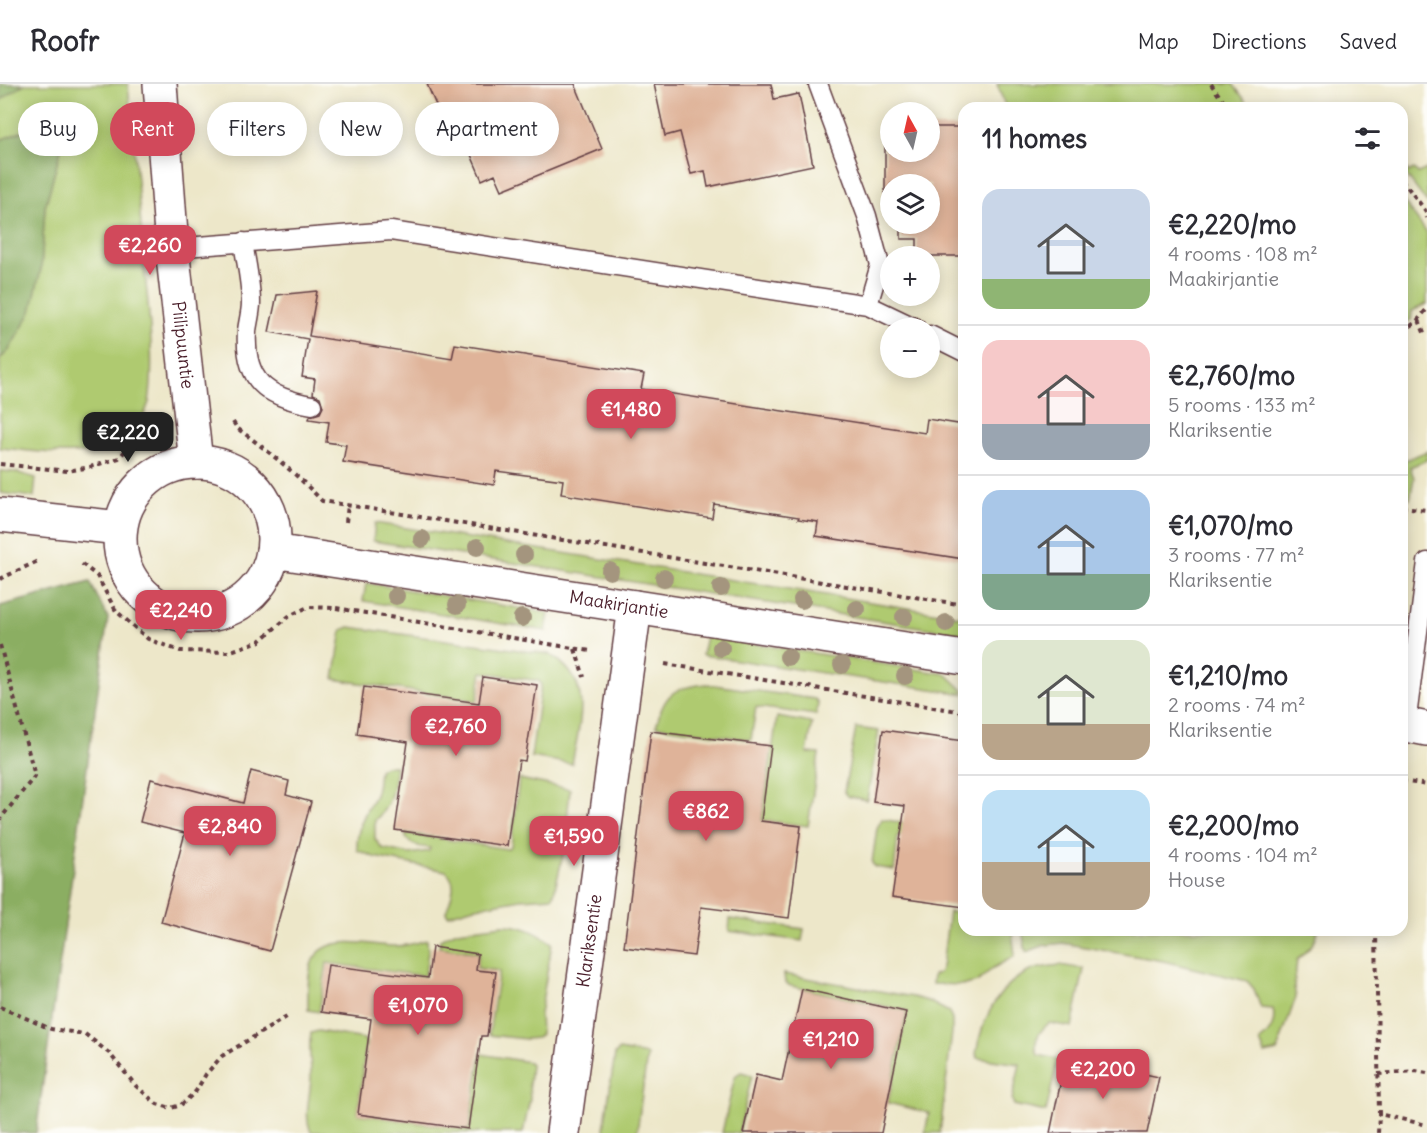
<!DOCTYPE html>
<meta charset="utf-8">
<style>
:root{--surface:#fff;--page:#f7f7f7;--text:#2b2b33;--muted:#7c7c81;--line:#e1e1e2;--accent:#d1495b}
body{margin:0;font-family:Delius,sans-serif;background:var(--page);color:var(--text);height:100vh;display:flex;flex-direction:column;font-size:22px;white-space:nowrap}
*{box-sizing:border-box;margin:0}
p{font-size:20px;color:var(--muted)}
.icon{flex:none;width:33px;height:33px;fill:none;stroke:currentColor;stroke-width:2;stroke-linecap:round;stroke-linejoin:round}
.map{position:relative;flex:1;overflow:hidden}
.drawer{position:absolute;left:958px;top:18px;width:450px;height:834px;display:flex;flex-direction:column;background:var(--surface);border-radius:18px;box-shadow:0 3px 15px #0003}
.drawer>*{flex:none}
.hud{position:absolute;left:18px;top:18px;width:570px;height:54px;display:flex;gap:12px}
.needle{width:39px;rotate:352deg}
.controls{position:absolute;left:880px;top:18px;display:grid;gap:12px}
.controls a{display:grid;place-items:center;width:60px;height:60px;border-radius:50%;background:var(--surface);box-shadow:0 3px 15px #0003;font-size:30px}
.price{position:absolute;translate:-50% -51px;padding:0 14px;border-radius:12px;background:var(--accent);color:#fff;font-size:20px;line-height:39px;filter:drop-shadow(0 2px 3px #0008)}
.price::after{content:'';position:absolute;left:50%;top:36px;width:18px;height:14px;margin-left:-9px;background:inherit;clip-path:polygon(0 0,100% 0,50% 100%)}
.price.selected{background:#222;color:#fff}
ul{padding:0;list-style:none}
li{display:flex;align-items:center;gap:18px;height:150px;padding:0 24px}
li+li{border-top:2px solid var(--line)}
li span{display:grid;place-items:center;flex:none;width:168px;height:120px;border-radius:18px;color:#555}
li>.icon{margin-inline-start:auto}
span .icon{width:72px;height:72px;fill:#fffc;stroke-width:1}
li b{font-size:26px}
h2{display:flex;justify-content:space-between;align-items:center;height:72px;padding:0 24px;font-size:26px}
.pill{padding:0 21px;border-radius:27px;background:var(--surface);box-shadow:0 3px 15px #0003;font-size:21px;line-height:54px}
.pill.selected{background:var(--accent);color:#fff}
header{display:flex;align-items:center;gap:36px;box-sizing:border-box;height:84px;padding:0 30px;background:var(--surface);border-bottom:2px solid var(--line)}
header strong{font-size:28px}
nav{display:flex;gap:33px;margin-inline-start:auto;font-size:21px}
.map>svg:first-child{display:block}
.green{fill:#afca70;stroke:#7c744e;stroke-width:1.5}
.forest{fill:#8bae62;stroke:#6a6646;stroke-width:1.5}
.building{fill:#dfb399}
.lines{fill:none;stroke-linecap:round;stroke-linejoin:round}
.lane-casing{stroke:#623d43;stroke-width:21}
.street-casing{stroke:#623d43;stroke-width:36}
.path{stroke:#623d43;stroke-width:4;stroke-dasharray:4.5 4.5;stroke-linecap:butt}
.lane{stroke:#fff;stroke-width:18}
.street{stroke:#fff;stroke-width:33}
.tree{fill:#a4957e}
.labels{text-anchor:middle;stroke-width:4.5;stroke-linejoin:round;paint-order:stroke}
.street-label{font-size:18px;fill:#4a1f2b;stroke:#fdfcf7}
</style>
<header>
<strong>Roofr</strong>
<nav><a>Map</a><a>Directions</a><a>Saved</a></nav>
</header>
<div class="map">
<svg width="1427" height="1049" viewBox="0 0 1427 1049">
<rect width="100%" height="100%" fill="#fdfcf7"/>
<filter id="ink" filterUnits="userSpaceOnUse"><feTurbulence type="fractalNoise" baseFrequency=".0167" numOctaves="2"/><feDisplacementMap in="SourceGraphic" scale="12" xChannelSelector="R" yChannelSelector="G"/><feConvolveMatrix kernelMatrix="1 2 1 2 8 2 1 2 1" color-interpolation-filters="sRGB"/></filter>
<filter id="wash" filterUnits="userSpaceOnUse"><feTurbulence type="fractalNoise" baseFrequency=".008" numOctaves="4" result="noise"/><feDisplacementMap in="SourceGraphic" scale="24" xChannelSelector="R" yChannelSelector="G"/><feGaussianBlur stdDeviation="1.35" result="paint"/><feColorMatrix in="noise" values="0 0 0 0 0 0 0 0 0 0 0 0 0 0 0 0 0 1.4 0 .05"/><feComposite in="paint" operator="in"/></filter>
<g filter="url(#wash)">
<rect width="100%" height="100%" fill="#ede7c9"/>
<!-- green -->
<path class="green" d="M24,0H128C134,63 140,127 145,190C149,227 155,282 149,318C146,328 139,342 131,349C100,380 39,367 0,364V275L9,266L41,185L45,123L61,65L31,44L0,56V19L1,16Z
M997,0H1233L1251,24H1006Z
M1406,85L1408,88L1414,85L1418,89L1427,85V119L1403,87Z
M1402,115L1427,149V220L1412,227L1411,236L1403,239Z
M1427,367V376L1410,383L1414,394L1410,415L1403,413V377Z
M0,387L15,388L36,394L34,413L0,409Z
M375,439L964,533V550L373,457Z
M366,499L549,529L546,547L363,517Z
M349,543L549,570C595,597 580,636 572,680L531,673L541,601L539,597L482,588L477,617L334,595L342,546Z
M706,552L946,590L964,607V610L702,571Z
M707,600L815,615L818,619L816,631L756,623L751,656L656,642C664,609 674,603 707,600Z
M777,633L812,639L807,669L819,670L808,742L762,736Z
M856,644L879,647L867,716L847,712L844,708Z
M385,682H396C393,704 392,721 375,736V755L382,764L409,770L429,767L430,764C419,763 406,761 405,749L507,765L511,762L519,695L570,705L564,767L553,813L521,815L471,824L448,831L446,828C451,813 459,799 446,787L374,773L357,766C356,747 363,731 373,715C378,708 378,695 379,686Z
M882,735L914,741L912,753L898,751L894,786L875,783L872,779L877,744Z
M949,828L964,829V846H1012L1015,872L993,884L977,898L965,901L932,900L933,891L939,889L942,883Z
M730,835L804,845L802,857L729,847Z
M503,841C523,841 536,848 552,859L540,930L541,950L537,954L526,955L489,951L499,887L477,884L479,869L439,863L440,855L457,847Z
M1022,846H1318C1316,860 1306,867 1297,876L1294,903L1296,913L1277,967L1265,970L1260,957C1271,948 1276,940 1273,925L1261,924L1254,905L1247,897L1163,877L1063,859L1045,861L1026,868Z
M427,856L428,867L425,892L327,879L319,928L308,926C308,912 307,889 313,876C328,848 371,862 395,862C406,862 417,859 427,856Z
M1060,881L1084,885L1072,943L1049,939C1038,948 1032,958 1038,971L1058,975L1046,1028L1014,1021L1012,1016L1020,980L978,974L976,970C981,939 997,902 1028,888C1037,883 1050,882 1060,881Z
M784,890L913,913L928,917L949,928L952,936V948L940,1049H925L929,1029L888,1019L907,927L791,902L785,899Z
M318,947L364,955L366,958L358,1030L469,1046L481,970L529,978L531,980L529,1001L530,1015L523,1049L311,1048C303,1030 311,1011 311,992C311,977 308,964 311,949Z
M619,966L647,971L637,1049H606L604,1045L615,970Z
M741,988L752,991L739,1049H722L735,992Z"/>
<!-- forest -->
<path class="forest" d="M0,0H24L1,16L0,19Z
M31,44L51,51L61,65L45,123L41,185L31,228L9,266L0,275V56Z
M90,498L108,534L36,1049H0V522Z"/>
<g id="blocks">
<!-- building -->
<path class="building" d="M427,0H575L602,65L502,106L495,90L482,96L465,57L453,62Z
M654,0H771L774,15L799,10L813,81L708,103L705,87L691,90L680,48L665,52Z
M885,42H891V68H930V43H964V172H917V155H901V140H930V100H891V119H885Z
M317,207L309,252L452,275L455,260L644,290L641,305L925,349L927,335L964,341V475L816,452L818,438L798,435L799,433L714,420L712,434L561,410L563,396L496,387L494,401L343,378L346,361L326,358L329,338L309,335L310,332L320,329L323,323L320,313L313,310L315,295L302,293L308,255L269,248L277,211Z
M483,593L537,601L525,677L519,676L507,762L395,746L408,658L357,650L364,603L479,619Z
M883,646L964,657V823L892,813L905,722L873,718Z
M651,647L771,662L761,737L801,742L789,834L701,823L694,872L624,863Z
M251,687L289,697L286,711L311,718L270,867L161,838L185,749L140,738L151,695L243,719Z
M432,863L478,870L476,886L496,888L487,952H481L468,1045L358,1030L371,935L321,928L328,881L428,894Z
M802,905L906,928L881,1049H743L756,991L782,997Z
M1066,973L1159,993L1147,1049H1050Z"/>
</g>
</g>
<g filter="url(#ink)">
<use href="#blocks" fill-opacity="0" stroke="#623d43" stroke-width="1.5"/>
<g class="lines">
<!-- lane casing -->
<g class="lane-casing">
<path id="lane" d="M818,0L867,132L880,181L868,221
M243,158C246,178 251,199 251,219C251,228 248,238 247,247C244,296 265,313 312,321
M172,164L391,147L868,221L916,244
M930,251L964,268
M1406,641L1427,478"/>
</g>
<!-- street casing -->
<g class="street-casing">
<g id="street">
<path id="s1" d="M160,0L172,164L196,378"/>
<circle cx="197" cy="455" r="77"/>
<path d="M0,431L120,444"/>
<path id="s2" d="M273,467L964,574"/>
<path d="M1402,640L1427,645"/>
<path id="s3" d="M563,1049L635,523"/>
</g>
</g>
<!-- path -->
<path class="path" d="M1211,0L1228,24
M1402,96L1425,126L1427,134
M1419,236L1425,251
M1402,246C1415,242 1419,234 1427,225
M233,338L237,344C268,367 296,389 322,417L964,521
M0,380L68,387L90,383L119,374L150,338
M1402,423L1427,426
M346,438L348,421
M82,480L97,492L116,527L148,555L180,567L228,568L260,557L289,532L308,523L336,524V523
M0,495L40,476
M336,524L590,567
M0,561L35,692L0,735
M575,565L584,593
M665,580L964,628
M1402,697L1427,701
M1376,846L1379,1030L1427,1041
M0,923L51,945L85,950L109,969L136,1002L157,1020L171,1024L181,1021L196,1007L206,990L222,972L290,931
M1378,990L1416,987L1427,989
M1378,1049L1379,1030"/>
<!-- lane -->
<use href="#lane" class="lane"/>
<!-- street -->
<use href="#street" class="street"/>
</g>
<!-- trees -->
<g class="tree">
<circle cx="422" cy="455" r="9"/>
<circle cx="477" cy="463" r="9"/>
<circle cx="524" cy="471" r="9"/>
<circle cx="610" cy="487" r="9"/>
<circle cx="664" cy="494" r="9"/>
<circle cx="721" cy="504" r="9"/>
<circle cx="396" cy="512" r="9"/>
<circle cx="802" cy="516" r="9"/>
<circle cx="457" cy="521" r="9"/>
<circle cx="857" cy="525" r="9"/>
<circle cx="904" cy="533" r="9"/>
<circle cx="522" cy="534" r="9"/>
<circle cx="946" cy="539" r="9"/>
<circle cx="721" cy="564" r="9"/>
<circle cx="788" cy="573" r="9"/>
<circle cx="842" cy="581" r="9"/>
<circle cx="905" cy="592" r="9"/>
</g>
</g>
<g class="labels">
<!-- street labels -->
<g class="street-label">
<text dy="6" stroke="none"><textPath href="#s1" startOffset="262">Piilipuuntie</textPath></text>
<text dy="6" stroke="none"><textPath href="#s2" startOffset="350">Maakirjantie</textPath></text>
<text dy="6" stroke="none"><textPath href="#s3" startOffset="194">Klariksentie</textPath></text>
</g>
</g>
</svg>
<div class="controls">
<a><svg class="needle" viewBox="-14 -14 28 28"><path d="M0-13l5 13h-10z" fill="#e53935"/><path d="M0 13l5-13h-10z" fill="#7c7c81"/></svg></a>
<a><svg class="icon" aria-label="layers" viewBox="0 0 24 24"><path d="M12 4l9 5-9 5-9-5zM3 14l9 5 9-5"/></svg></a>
<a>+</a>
<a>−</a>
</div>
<b class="price" style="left:150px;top:192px">€2,260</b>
<b class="price" style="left:631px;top:356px">€1,480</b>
<b class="price selected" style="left:128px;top:379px">€2,220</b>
<b class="price" style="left:181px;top:557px">€2,240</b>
<b class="price" style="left:456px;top:673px">€2,760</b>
<b class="price" style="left:706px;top:758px">€862</b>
<b class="price" style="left:230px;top:773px">€2,840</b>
<b class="price" style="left:574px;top:783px">€1,590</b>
<b class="price" style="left:418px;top:952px">€1,070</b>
<b class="price" style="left:831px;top:986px">€1,210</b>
<b class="price" style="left:1103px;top:1016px">€2,200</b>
<div class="hud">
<a class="pill">Buy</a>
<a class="pill selected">Rent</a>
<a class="pill">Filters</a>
<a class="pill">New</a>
<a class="pill">Apartment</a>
</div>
<section class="drawer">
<h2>11 homes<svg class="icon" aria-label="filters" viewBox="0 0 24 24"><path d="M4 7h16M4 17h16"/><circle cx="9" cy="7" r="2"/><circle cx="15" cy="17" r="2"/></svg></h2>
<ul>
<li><span style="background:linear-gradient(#c9d6e8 75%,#8fb573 0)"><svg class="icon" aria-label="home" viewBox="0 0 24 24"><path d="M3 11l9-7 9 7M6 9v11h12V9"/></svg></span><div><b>€2,220/mo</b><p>4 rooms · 108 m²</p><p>Maakirjantie</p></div></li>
<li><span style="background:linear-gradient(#f6c9c9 70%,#9aa5b1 0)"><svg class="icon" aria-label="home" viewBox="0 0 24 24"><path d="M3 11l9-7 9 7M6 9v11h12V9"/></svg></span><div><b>€2,760/mo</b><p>5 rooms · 133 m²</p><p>Klariksentie</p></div></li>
<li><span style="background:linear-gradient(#a9c7e8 70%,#7fa58c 0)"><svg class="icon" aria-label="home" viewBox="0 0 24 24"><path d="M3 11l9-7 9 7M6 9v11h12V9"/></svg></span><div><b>€1,070/mo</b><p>3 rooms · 77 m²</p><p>Klariksentie</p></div></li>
<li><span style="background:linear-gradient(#dfe7d0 70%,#b9a48a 0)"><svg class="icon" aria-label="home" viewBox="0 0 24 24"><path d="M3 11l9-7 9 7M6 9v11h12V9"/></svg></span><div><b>€1,210/mo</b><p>2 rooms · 74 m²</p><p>Klariksentie</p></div></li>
<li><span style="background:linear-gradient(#bfe0f5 60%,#b9a48a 0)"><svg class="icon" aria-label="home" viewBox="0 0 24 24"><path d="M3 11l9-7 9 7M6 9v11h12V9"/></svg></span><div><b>€2,200/mo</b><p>4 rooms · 104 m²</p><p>House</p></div></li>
</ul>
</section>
</div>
